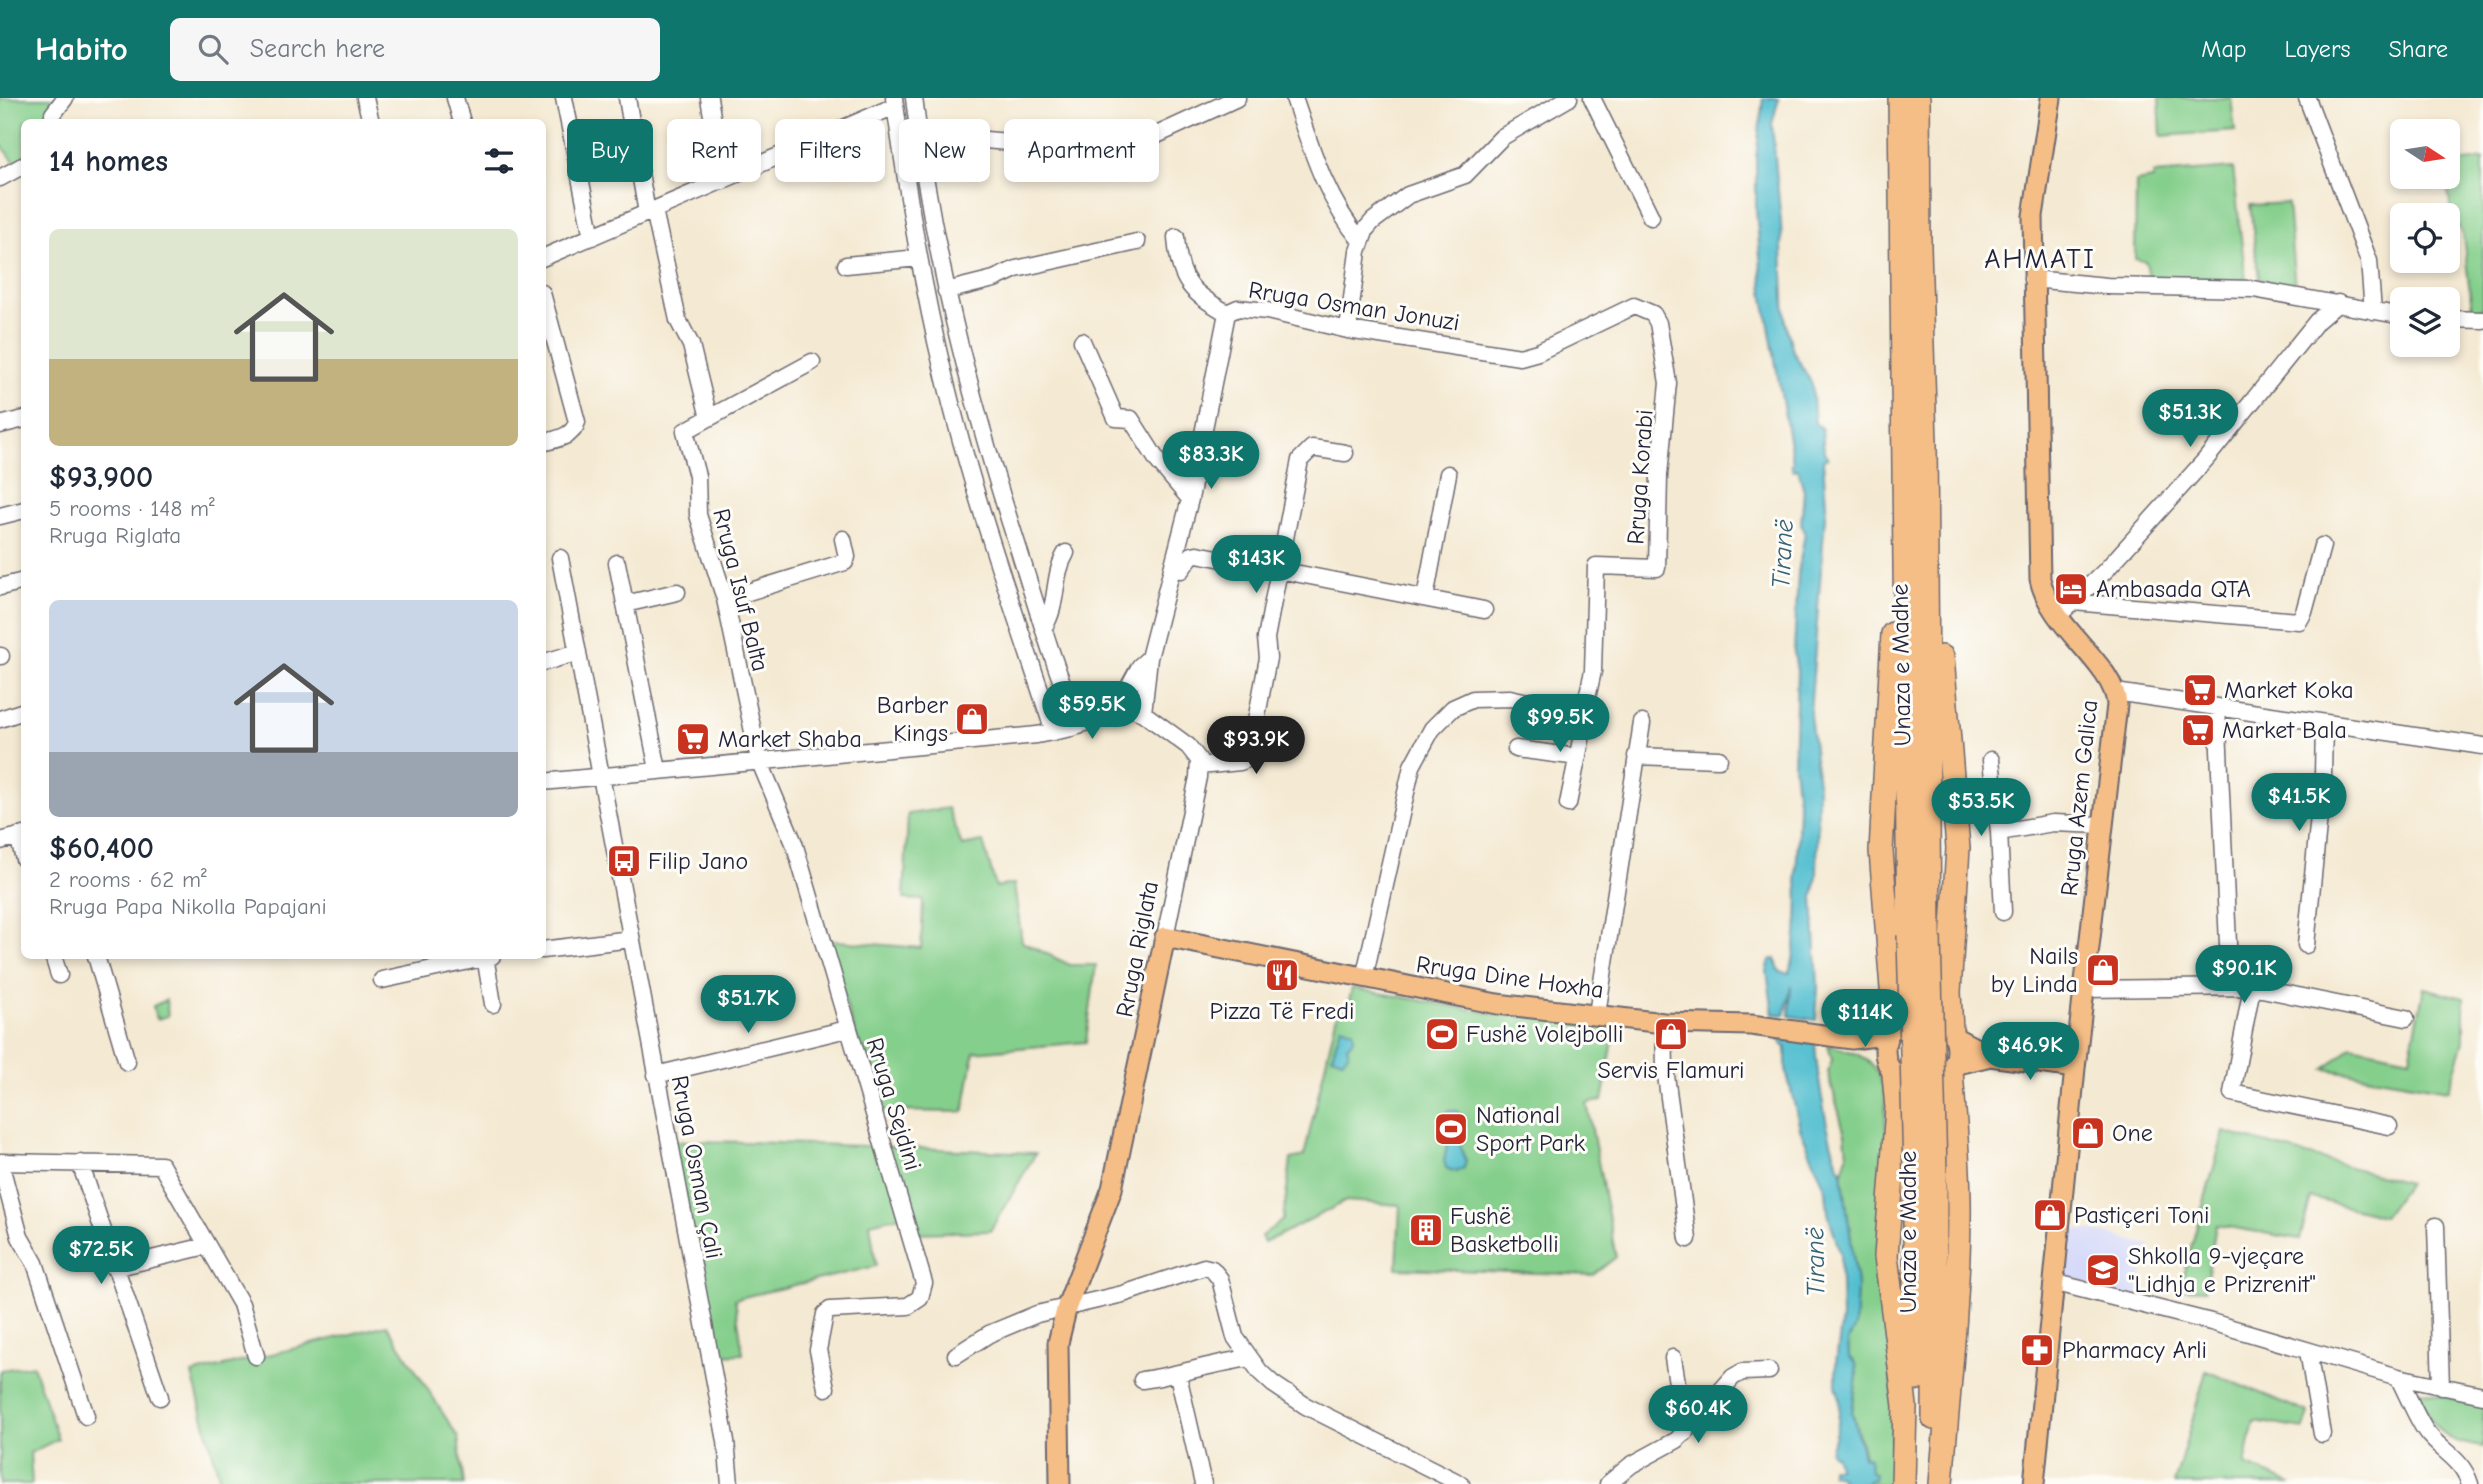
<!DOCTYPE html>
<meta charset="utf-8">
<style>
:root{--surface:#fff;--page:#f6f6f7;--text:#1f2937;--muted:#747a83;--accent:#0f766e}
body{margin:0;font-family:"Comic Neue",sans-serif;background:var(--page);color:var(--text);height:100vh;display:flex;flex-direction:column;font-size:26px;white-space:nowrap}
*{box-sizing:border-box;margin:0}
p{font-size:23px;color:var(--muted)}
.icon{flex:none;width:38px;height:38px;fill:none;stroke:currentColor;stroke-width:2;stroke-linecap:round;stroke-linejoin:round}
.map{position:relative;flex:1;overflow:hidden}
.details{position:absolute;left:21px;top:21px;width:525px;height:840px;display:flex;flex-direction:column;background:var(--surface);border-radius:10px;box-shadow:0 4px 10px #0003}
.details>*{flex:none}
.top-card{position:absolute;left:567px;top:21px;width:665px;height:63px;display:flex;gap:14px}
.needle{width:46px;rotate:102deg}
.tools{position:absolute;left:2390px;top:21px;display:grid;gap:14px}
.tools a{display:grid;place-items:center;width:70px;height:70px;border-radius:10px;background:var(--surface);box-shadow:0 4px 10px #0003;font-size:35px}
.price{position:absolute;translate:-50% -60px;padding:0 16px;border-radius:24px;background:var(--accent);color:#fff;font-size:23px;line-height:46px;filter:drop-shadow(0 2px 4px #0008)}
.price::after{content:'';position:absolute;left:50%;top:42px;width:21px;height:16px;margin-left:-10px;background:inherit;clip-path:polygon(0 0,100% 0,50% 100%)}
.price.current{background:#222;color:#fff}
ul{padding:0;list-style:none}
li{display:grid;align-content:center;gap:14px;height:371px;padding:0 28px}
li span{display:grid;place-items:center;height:217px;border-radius:10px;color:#555}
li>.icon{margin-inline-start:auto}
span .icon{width:126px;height:126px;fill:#fffc;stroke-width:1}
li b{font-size:30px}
h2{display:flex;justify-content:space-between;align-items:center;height:84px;padding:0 28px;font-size:30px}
.chip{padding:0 24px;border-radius:10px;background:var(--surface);box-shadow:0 4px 10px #0003;font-size:24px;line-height:63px}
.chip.current{background:var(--accent);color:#fff}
header{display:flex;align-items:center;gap:42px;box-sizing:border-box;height:98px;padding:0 35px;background:var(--accent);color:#fff}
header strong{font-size:33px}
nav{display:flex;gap:38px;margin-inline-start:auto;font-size:24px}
.search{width:490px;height:63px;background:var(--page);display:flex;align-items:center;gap:18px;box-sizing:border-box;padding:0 24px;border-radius:10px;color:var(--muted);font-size:26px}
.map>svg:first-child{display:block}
.built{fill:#d4d8f9}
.green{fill:#85cf8c;stroke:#547864;stroke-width:2}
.water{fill:#54bfd0;stroke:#3b7086;stroke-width:2}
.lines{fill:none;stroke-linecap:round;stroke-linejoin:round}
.minor-casing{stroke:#6c6870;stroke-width:19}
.major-casing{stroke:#6c6870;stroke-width:23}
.highway-casing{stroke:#6c6870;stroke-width:26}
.minor{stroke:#fff;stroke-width:16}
.major{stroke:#f6be87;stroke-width:19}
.highway{stroke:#f6be87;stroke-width:23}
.highway-bridge-casing{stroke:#6c6870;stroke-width:26;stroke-linecap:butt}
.highway-bridge{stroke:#f6be87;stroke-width:23}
.labels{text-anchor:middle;stroke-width:6;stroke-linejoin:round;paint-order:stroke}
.street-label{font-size:24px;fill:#22223b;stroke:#fdfcf7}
.poi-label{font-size:24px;fill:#22223b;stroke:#fdfcf7;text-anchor:start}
.water-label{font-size:26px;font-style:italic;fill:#366177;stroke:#fdfcf7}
.quarter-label{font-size:28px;letter-spacing:2px;fill:#22223b;stroke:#fdfcf7}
</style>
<header>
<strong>Habito</strong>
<div class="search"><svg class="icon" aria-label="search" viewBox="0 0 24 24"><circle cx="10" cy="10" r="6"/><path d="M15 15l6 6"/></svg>Search here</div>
<nav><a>Map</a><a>Layers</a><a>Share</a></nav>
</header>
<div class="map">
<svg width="2483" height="1386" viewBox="0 0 2483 1386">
<rect width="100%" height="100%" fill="#fdfcf7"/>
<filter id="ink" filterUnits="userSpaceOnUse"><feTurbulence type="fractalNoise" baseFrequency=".0143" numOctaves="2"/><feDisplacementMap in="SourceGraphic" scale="14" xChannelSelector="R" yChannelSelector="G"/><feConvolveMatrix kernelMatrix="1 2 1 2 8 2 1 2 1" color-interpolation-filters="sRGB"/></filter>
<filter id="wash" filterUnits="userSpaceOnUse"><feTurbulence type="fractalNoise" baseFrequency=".00686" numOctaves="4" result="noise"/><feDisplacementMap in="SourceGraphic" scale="28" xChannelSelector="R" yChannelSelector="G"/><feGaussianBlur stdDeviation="1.57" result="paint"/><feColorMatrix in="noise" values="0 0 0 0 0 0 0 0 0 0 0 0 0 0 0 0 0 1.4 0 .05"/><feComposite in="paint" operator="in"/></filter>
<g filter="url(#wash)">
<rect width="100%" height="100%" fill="#f4e9d2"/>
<!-- built -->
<path class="built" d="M2068,1131L2094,1133L2150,1147L2137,1200L2062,1179Z"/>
<!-- green -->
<path class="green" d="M0,0H60L49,24H24V64L17,67L0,45Z
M2159,0H2231L2235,33L2161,38Z
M2483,61V211H2472L2463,138L2452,114L2445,79H2448V65Z
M2233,70L2246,183L2149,179L2146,164L2135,161L2136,84L2153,81L2154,76Z
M2288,105L2295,190L2259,181L2250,107Z
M948,710L962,748L983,744L996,789L1014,786L1022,844L1070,867H1096L1086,944L974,954L964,1014L879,1013L826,842L921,850L923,802L904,801L908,716Z
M1352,890L1496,916L1616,927L1602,1003L1587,1005L1616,1159L1593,1177L1397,1170L1400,1107L1346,1103L1264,1145L1261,1138L1283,1122L1291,1061L1304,1058L1338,912H1347Z
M2424,890L2464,900V943L2449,992L2325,971L2352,948L2410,960Z
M166,902L168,918L157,921L153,908Z
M1828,947C1861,955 1878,962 1885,998L1893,1306L1889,1386H1867L1869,1375L1852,1314L1857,1278L1856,1266L1849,1258L1848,1243L1855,1229L1857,1187L1842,1074L1847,1057L1845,1037L1828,974L1832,962Z
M2224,1034L2408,1085L2384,1118L2311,1100L2300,1141L2216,1127L2205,1192L2179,1191Z
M670,1043C792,1043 914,1051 1036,1055L990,1133L915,1135L909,1116L870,1125L876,1168L735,1201L743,1256L712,1257Z
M387,1227L458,1339L464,1386H221L192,1276Z
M33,1267L58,1341L30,1355L32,1386H0V1272Z
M2206,1273L2309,1315L2304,1331L2254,1323L2245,1367L2292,1386H2174Z
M2417,1292L2483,1307V1349C2437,1343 2436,1331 2417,1292Z"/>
<!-- water -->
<path class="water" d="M1763,0H1779L1772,26L1781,125L1785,223L1793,253L1812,286L1815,325L1822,331L1824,354L1828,360L1823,362L1826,406L1810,616L1818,686L1817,778L1813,799L1818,888L1816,922L1789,918L1791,888L1785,917L1773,916L1767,873L1770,862L1776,861L1779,873L1789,875C1796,864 1800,791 1796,780L1799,711L1794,669L1797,573L1794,554L1798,475L1805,434L1801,425L1804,393L1798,371L1793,372L1791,366L1793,364L1763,194L1756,112V60Z
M1341,928L1353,932L1354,940L1347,948L1349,956L1342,962L1332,958Z
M1777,940L1815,945C1817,976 1828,1048 1842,1074L1857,1187L1855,1229L1848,1243L1849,1258L1856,1266L1857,1278L1852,1314L1863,1358L1869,1360L1870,1374L1875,1375L1874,1382L1869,1381L1867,1386H1841L1840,1378L1831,1376V1370H1838L1836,1359L1830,1354L1838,1326L1840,1300L1836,1288V1265L1842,1219L1840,1155L1828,1115L1826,1092L1800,1030L1786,972V950Z
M1450,1012L1457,1013L1464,1022L1459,1043L1466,1063L1464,1070L1457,1074L1446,1070L1444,1063L1448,1043L1440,1023L1443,1016Z"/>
</g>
<g filter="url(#ink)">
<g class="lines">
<!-- minor casing -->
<g class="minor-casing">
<path id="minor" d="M365,0L371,24
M455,0L462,24
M564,0L592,139
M627,0L647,115
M709,0L723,83
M894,0C907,91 921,183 943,273C972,395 1015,515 1054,634
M914,0C932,153 970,300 1017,446C1036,507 1054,569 1079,628
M1294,0C1311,50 1326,101 1361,143
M1592,0L1651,119
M2307,0L2369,163L2373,213
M53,24V16L65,0
M918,36L1109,53L1148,41L1237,0
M0,80L24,67
M654,112L678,222L691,247L709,320
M1176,139C1179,183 1190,194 1227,215
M542,160L895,8
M846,167L919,160
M2032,181L2107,188L2253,191L2403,218
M946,193L994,181L1016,171L1137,144
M542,195L577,324C573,339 556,341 542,345
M1227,215L1238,210L1267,213L1348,232L1520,259L1538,254L1634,208L1653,216L1658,225L1668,285L1659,377L1657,470L1596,468L1593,573L1585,609L1572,614L1510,600L1473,601L1453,610L1432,631L1412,668L1364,880
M2448,221L2483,222
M1348,232L1358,153L1366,131L1373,123L1408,97L1465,77L1502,39L1569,0
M1082,243L1116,320L1131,321L1157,362L1190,401
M812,264L685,333L697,378L698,417L725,501L759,662L794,745L924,1185L920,1200L908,1208L830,1212L825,1216L818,1252L826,1290
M0,327L24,321
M0,418L24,412
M560,460L726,1343L730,1386
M617,465L658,672
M1172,470L1181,472L1192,457L1197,456L1484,512
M0,489L24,483
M1425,500L1448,376
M725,501L845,464L847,459L843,441
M2073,504L2299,523L2304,514L2322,448
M625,506L677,494
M2057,519L2105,473L2206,361L2317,223L2338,205
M1044,529C1059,506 1052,478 1066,455
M0,558H1
M542,565L578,554
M2115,594L2483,648
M2217,609L2230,889
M1116,612L1140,568L1149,560
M1143,615L1149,560L1190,401L1227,215
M0,621L24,613
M1516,651L1578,659
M1636,658L1719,661
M1991,662L1999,734L2003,814
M1199,668L1240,664L1250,660L1255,654V628L1268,560L1266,540L1300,362L1312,350L1345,355
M542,684L1037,637L1072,630L1116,612L1130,610L1143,615L1188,648L1199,662L1198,679L1165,839
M1568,706L1584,627L1585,609
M1999,734L2053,725L2102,727
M18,738L24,761
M0,743L24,737
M2306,847L2323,678L2324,625
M542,852L631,841
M53,858L59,877
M96,858L127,964
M485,858L493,906
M382,882L492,858
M2252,889L2232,995L2389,1028
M2083,891L2252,889L2406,920
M1597,916L1642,625
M1664,925L1665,970L1688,1141
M656,977L847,931
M0,1064L161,1067L241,1206L256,1258
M0,1064L20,1139L35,1165L86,1318
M80,1065L160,1299
M2436,1128L2441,1289
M114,1170L206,1148
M2053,1184L2211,1224L2398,1279L2483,1297
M2308,1253L2322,1336
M956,1257L989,1236L1037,1216L1123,1196L1204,1169L1212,1171L1220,1181L1235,1239L1260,1274L1273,1286L1306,1308L1461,1386
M1673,1260L1685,1335
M1178,1277L1203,1386
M2398,1279C2406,1293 2419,1327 2429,1337C2444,1355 2462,1361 2470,1386
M1142,1282C1179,1277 1213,1265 1250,1260
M1608,1386L1631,1367L1677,1342L1733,1279L1742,1274L1769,1273"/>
</g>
<!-- major casing -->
<g class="major-casing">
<path id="major" d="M1885 952a36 36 0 1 1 72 0a36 36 0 1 1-72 0Z
M1990,958L2075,970
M1954,967L1990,958L1954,939
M1060,1386L1058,1245L1067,1208L1112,1091L1165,839L1497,906L1664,925L1751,927L1852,941L1876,938L1891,933
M2034,1386L2075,970L2117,607C2115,566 2050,530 2040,481L2033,118L2051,0"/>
</g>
<!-- highway casing -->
<g class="highway-casing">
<path id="highway" d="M1900,0L1909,837
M1918,0L1919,149L1925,345L1929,839
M1893,536L1881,753L1895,928
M1942,559L1958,750L1949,894L1951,933
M1894,976L1897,1010L1886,1158L1905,1308L1903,1386
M1915,1281V1074
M1934,1320L1935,1075
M1941,1386C1948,1297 1958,1209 1959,1120C1960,1070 1954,1021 1951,971"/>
</g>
<!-- minor -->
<use href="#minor" class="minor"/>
<!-- major -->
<use href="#major" class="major"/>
<!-- highway -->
<use href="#highway" class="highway"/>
<!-- highway-bridge casing -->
<g class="highway-bridge-casing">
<path id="highway-bridge" d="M1909,837L1915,1074
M1929,839L1935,1075"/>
</g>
<!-- highway-bridge -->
<use href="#highway-bridge" class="highway-bridge"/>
</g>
</g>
<!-- icons -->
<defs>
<g id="hotel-square" transform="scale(1.75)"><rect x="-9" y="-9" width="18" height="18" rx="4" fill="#c8321e" stroke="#fdfcf7"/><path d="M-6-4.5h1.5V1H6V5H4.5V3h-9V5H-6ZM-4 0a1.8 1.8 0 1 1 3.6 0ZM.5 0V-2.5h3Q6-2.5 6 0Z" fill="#fff"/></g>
<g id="supermarket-square" transform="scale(1.75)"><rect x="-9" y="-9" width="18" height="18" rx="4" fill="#c8321e" stroke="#fdfcf7"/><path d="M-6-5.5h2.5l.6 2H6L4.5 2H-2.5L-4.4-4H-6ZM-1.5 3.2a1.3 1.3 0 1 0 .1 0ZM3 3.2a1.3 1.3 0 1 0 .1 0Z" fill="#fff"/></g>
<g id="shop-square" transform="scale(1.75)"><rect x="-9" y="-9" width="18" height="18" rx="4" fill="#c8321e" stroke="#fdfcf7"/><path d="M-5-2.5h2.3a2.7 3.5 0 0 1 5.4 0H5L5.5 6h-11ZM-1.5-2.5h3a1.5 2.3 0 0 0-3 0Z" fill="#fff"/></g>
<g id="bus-square" transform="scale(1.75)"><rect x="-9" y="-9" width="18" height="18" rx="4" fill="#c8321e" stroke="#fdfcf7"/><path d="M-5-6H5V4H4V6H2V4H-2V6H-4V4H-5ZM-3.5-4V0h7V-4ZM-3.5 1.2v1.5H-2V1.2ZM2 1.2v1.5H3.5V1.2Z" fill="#fff"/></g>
<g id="restaurant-square" transform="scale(1.75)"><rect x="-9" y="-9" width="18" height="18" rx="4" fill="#c8321e" stroke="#fdfcf7"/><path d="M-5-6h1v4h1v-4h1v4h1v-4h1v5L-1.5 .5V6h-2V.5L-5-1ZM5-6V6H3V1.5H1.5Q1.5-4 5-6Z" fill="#fff"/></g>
<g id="stadium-square" transform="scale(1.75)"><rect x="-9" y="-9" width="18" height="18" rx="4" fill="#c8321e" stroke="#fdfcf7"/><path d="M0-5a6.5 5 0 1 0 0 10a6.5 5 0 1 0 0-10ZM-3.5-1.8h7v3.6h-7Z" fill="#fff"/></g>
<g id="building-square" transform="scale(1.75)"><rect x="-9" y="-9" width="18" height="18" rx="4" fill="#c8321e" stroke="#fdfcf7"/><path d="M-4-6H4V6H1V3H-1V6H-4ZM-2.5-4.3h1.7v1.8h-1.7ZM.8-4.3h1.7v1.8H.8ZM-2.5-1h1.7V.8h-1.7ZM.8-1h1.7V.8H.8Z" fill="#fff"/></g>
<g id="school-square" transform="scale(1.75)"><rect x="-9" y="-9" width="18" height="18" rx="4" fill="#c8321e" stroke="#fdfcf7"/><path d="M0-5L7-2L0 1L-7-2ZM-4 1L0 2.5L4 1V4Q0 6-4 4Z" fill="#fff"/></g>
<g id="pharmacy-square" transform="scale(1.75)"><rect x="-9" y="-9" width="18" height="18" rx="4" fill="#c8321e" stroke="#fdfcf7"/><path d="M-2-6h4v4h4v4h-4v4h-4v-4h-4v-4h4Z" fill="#fff"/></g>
</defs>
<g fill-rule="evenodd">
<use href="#hotel-square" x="2071" y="491"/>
<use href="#supermarket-square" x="2200" y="592"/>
<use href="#shop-square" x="972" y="621"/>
<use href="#supermarket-square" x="2198" y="632"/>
<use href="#supermarket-square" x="693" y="641"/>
<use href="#bus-square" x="624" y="763"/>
<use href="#shop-square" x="2103" y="872"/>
<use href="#restaurant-square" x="1282" y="877"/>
<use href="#stadium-square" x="1442" y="936"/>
<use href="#shop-square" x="1671" y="936"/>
<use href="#stadium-square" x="1451" y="1031"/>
<use href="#shop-square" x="2088" y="1035"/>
<use href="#shop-square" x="2050" y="1117"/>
<use href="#building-square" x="1426" y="1132"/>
<use href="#school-square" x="2103" y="1172"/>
<use href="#pharmacy-square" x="2037" y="1252"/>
</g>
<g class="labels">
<!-- street labels -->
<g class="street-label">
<text transform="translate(1354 208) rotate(9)" y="8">Rruga Osman Jonuzi</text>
<text transform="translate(1640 379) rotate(-86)" y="8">Rruga Korabi</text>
<text transform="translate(741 492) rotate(76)" y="8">Rruga Isuf Balta</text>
<text transform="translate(1901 567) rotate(-91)" y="8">Unaza e Madhe</text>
<text transform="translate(2079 700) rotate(-84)" y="8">Rruga Azem Galica</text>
<text transform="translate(1137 851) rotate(-79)" y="8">Rruga Riglata</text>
<text transform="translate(1510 879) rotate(8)" y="8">Rruga Dine Hoxha</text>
<text transform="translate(894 1006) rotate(73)" y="8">Rruga Sejdini</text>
<text transform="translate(697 1069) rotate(79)" y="8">Rruga Osman Çali</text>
<text transform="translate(1908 1134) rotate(-90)" y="8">Unaza e Madhe</text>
</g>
<!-- poi labels -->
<g class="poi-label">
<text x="2096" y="499">Ambasada QTA</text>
<text x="2224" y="600">Market Koka</text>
<text x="948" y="615" text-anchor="end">Barber<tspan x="948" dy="28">Kings</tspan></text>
<text x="2222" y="640">Market Bala</text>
<text x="718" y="649">Market Shaba</text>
<text x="648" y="771">Filip Jano</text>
<text x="2078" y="866" text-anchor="end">Nails<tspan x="2078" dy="28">by Linda</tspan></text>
<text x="1282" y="921" text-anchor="middle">Pizza Të Fredi</text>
<text x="1466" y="944">Fushë Volejbolli</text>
<text x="1671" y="980" text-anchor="middle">Servis Flamuri</text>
<text x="1476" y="1025">National<tspan x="1476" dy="28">Sport Park</tspan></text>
<text x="2112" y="1043">One</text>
<text x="2074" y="1125">Pastiçeri Toni</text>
<text x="1450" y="1126">Fushë<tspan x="1450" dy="28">Basketbolli</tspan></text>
<text x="2128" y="1166">Shkolla 9-vjeçare<tspan x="2128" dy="28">"Lidhja e Prizrenit"</tspan></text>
<text x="2062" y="1260">Pharmacy Arli</text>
</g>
<!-- water labels -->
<g class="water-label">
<text transform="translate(1782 456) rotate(-87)" y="9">Tiranë</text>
<text transform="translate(1815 1164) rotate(-91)" y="9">Tiranë</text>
</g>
<!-- quarter labels -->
<g class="quarter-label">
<text x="2040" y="170">AHMATI</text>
</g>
</g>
</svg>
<div class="tools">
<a><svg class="needle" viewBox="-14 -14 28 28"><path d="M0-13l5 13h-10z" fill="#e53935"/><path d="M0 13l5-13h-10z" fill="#747a83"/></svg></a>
<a><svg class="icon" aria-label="locate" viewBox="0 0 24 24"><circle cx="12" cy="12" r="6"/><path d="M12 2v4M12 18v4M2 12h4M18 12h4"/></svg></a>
<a><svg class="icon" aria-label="layers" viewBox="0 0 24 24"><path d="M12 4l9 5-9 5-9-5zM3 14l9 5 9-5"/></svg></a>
</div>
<b class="price" style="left:2190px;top:351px">$51.3K</b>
<b class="price" style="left:1211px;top:393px">$83.3K</b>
<b class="price" style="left:1256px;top:497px">$143K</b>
<b class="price" style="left:1092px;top:643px">$59.5K</b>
<b class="price" style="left:1560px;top:656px">$99.5K</b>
<b class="price current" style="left:1256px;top:678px">$93.9K</b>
<b class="price" style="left:2299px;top:735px">$41.5K</b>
<b class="price" style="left:1981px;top:740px">$53.5K</b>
<b class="price" style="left:2244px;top:907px">$90.1K</b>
<b class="price" style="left:748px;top:937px">$51.7K</b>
<b class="price" style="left:1865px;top:951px">$114K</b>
<b class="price" style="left:2030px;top:984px">$46.9K</b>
<b class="price" style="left:101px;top:1188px">$72.5K</b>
<b class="price" style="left:1698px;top:1347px">$60.4K</b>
<div class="top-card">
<a class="chip current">Buy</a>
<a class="chip">Rent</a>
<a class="chip">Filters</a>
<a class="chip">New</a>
<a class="chip">Apartment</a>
</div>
<section class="details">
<h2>14 homes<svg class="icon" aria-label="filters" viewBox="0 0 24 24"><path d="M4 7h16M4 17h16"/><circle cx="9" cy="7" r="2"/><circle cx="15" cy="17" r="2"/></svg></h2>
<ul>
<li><span style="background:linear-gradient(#dfe7d0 60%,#c2b280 0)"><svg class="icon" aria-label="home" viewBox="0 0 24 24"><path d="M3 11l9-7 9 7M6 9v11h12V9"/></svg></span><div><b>$93,900</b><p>5 rooms · 148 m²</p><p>Rruga Riglata</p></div></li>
<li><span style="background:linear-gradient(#c9d6e8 70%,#9aa5b1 0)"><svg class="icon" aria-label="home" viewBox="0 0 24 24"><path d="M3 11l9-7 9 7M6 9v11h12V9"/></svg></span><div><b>$60,400</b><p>2 rooms · 62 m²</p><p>Rruga Papa Nikolla Papajani</p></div></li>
</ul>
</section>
</div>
